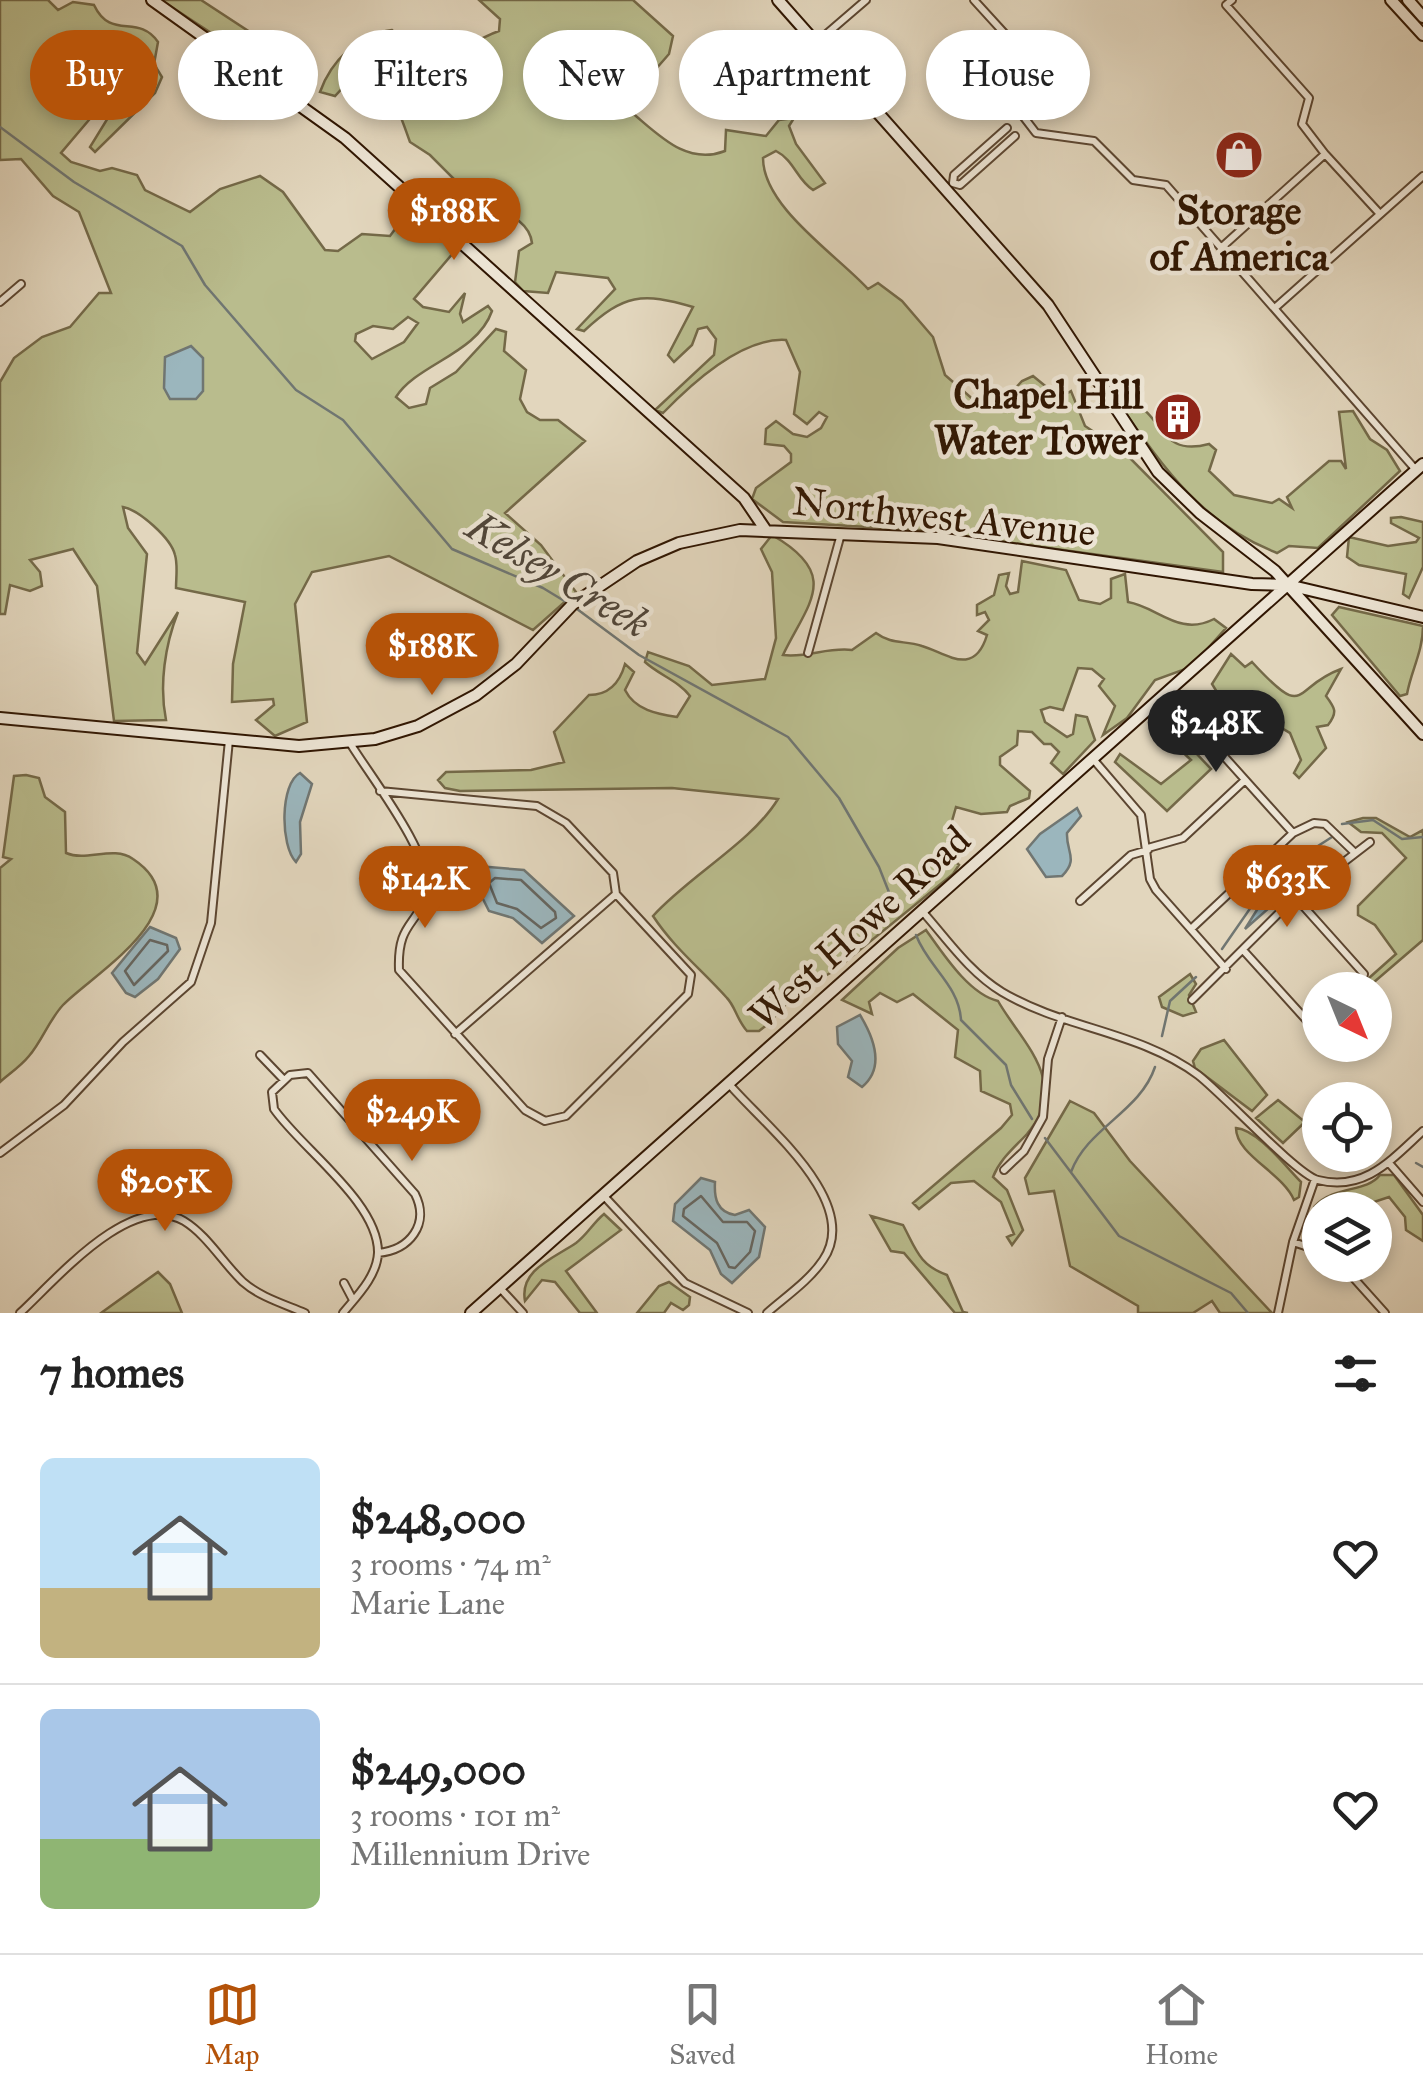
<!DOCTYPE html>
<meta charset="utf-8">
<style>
:root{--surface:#fff;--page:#f6f6f6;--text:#222;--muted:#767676;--line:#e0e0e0;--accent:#b45309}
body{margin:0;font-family:"IM FELL Great Primer",serif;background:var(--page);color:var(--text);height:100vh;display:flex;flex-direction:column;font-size:38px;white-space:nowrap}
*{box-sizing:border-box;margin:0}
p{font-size:32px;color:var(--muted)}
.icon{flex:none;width:55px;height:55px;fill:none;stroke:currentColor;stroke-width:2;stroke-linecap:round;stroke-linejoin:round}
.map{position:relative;height:1313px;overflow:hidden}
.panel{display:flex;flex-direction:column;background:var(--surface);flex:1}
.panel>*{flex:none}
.banner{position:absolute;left:30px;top:30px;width:1365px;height:90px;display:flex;gap:20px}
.needle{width:65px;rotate:137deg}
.fabs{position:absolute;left:1302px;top:972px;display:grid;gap:20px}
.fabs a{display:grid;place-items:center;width:90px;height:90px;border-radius:50%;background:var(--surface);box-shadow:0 5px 15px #0003;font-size:50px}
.price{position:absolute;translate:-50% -85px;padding:0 22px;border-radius:35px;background:var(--accent);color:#fff;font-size:32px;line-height:65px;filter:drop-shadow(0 2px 5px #0008)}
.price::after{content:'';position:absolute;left:50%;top:60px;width:30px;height:22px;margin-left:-15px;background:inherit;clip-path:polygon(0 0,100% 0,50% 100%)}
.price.on{background:#222;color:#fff}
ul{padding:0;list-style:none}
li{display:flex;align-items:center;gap:30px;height:250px;padding:0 40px}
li+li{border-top:2px solid var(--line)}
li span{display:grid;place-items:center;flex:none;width:280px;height:200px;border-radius:15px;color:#555}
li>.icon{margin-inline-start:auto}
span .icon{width:120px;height:120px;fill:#fffc;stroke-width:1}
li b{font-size:42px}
h2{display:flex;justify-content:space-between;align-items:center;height:120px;padding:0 40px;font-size:42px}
.tag{padding:0 35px;border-radius:45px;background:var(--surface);box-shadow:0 5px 15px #0003;font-size:35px;line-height:90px}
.tag.on{background:var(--accent);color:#fff}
.dock{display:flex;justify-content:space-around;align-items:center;height:140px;border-top:2px solid var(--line);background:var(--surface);font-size:28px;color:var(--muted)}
.dock a{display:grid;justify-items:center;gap:5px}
.dock .on{color:var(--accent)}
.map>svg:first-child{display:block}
.green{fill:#b9bc8d;stroke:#746948;stroke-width:2.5;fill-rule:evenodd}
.water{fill:#9bb6bd;stroke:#707672;stroke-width:2.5}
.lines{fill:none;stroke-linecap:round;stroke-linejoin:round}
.shore{stroke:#666660;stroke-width:2.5}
.stream{stroke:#707672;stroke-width:2.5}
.street-casing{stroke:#5c4631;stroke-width:10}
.secondary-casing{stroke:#301602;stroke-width:14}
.street{stroke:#ece4d4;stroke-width:6}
.secondary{stroke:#ece4d4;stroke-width:10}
.labels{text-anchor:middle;stroke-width:9;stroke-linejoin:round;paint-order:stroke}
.poi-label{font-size:40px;font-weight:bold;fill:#301602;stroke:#ece4d4}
.street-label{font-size:40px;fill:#301602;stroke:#ece4d4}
.water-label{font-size:42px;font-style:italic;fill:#50463a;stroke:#ece4d4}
</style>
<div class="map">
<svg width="1423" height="1313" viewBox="0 0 1423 1313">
<rect width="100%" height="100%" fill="#e2d6bd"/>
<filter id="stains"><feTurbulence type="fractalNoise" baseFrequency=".002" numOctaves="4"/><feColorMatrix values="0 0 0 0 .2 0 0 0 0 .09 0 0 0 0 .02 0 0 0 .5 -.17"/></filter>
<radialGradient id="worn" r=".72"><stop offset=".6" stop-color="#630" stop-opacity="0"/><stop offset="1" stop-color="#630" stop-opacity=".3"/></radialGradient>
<!-- green -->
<path class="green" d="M0,0H48L58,10L73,2L94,5C111,41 138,13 158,42L154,64L162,77L155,93L95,152L90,147L111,113L108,108L94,114L61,153L71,162L100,171L112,168L137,175L145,190L190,212L220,189L260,176L283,192L325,250L338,251L362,234L390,236L410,209L454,252L414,299L423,307L449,312L465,293L460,314L463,322L488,306L492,311C477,354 417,364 396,397L409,408L426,404L430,388L456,372L496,329L506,332L504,351L526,370L520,399L527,412L540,420H558L585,441L505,513L541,545L576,592L533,630L389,556L312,572L295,604L307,722L275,736L256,720L274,705L273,699L232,702L233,664L245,602L176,588C176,578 178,565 175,555C171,538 139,510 123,507L128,528L147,554L137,653L145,664L178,612C165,645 159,685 166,720L114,721L97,586L73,549L30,560L40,572L42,586L30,591L10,585L5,614H0V382L14,358L42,337L70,327L99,293H111L79,212L53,196L21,159L0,160ZM408,317L418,323L404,342L372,359L355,341L356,334L373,326L393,329Z
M161,0H201L291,59L298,90Z
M479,0H633L673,36L669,54L628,101L630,111C658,134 686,166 725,151L726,130L766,136L779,120L794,118L789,126L796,144L825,183L813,190C797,180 794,160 776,151L763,158C763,207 837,255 868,289L878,283L902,301L933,337L945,375L984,409L997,408L1022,381L1033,376L1060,398L1071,391L1085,426L1124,452L1223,552V572L919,530L783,522L752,499L756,488L791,462V454L784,446L765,444L766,429L776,421L793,434L807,437L821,428L827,417L819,412L807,424L794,414L800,372L786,340C742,337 692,383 663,413L655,410L714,355L716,339L707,327L698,329L692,345L674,362L668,355L693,307C642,292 624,294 584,331L577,329L615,289L608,278L556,272L548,293L523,291L515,282L519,251L532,243C530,225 512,214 496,210L465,235L430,205L429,192L458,200L468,193L430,155L410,142C399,112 392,84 360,69L335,96L320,92C331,61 358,34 392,30L427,64C454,58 473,40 499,31L500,19Z
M1133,402C1165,419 1161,457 1209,444L1216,450L1209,471L1234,495L1272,503L1279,499L1292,508L1287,497L1329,461H1341L1346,469L1339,412L1353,411L1370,439L1387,450L1400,471L1318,548L1289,546L1277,553C1203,524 1165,470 1122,408Z
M1401,517L1423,522V567L1409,598L1403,594L1406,574L1359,565L1347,557L1349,537L1388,546L1416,542L1419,538L1391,523V518Z
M772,535C842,575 808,603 783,655C808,658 827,647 852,650L876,633C892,645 904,640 922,646C946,653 974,678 987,635L978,631L989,620L985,612L977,615V605L994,595L999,575L1009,573L1006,586L1010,594L1018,592L1022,561L1066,570L1079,600L1100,604L1111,598V579L1125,574L1128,602C1158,607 1179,637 1214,619L1226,628L1191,667L1155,680L1127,718L1103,735L1115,706L1099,686L1104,679L1092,669L1078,668L1063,710L1050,707L1041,710L1045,722L1067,737L1073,734L1076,715L1087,717L1095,740L1063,774L1051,763L1059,752L1051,744H1044L1032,732L1018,731L1017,745L1000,757V765L1030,791L1029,798L1010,806L1007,812L981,814L956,807L950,828L959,841L952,858L959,865L953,874L834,971L799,990L768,1024L759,1031H747C737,1020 735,1006 727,998C702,970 674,948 653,916C689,876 752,842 778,799L672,788L460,791L445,788L438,780L446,772L531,770L564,762L554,732L589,695C610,695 620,682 625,664L634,672L625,690C635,710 657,714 677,717L690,696C679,681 659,675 645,662L648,652L689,666L712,685L765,679L776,638L772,572L761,549Z
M1339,607L1423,626C1423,651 1411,671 1407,694L1400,696L1332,615Z
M1231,654L1245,667L1252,662C1308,723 1291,687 1341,669L1326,696C1335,708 1338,712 1328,725L1317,727L1326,748L1299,778L1294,773L1301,760L1290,733C1270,724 1269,703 1250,694L1238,702L1220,697L1212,684Z
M1161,716L1211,769L1167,811L1115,762L1120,754L1161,784L1191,760L1156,727Z
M26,775L39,778L45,797L65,812L66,853C87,862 113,845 133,859C207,908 93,974 63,1005C49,1020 42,1041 29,1056C21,1066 9,1074 0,1082V868L11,859L3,857L14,776Z
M1363,818H1376L1410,837L1423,830V940L1373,983L1369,978L1396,954L1375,925L1358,915V906L1406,858L1382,833L1361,832L1348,822Z
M926,930C944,955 969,994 998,1001C1022,1043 1071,1082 1027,1134C1014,1148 1000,1159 993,1177L1007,1190L1023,1230L1012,1245L1007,1237L1014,1234L1001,1202L974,1181L951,1183L919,1209L913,1203L1001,1128L1012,1115L1010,1104L981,1091L980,1071L955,1057L958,1030L913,994L897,1002L880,993L869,1002L872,1014L842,1000L898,948Z
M1190,974L1196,984L1189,995L1196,1012L1183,1016L1162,1007L1159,997Z
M1224,1040L1267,1095L1252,1111L1195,1068L1193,1061L1201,1049Z
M1278,1100L1305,1122L1283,1143L1256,1118Z
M1070,1101L1094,1113L1130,1161L1272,1313H1220L1212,1301L1193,1313H1138V1306L1070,1266L1054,1191L1029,1194L1025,1178Z
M1236,1128C1258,1130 1285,1166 1301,1182L1299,1197L1294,1200C1283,1173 1236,1155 1236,1128Z
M1380,1175H1394L1423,1215V1241L1406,1230L1405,1217L1389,1197L1365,1205L1338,1199L1324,1209L1315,1206C1335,1185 1366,1193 1380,1175Z
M604,1214L621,1230L566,1271L597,1313H580L555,1282L542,1280L525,1301C519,1270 554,1258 576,1243C587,1235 593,1223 604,1214Z
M871,1216L903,1225C916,1249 919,1265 947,1275L963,1312L968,1313H955L904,1253L891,1251Z
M158,1272L170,1284L182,1313H101Z
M669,1282L690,1297L689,1305L683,1310L671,1303L664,1313H637L659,1286Z"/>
<!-- water -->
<path class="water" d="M191,346L203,358V391L196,399H170L164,388L165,357Z
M300,773L312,784L300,822L301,854L296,862C280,846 280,783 300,773Z
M1077,808L1081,816L1067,833C1066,852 1079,859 1062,876L1046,877L1027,849L1040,834Z
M1324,856L1323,861L1245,929L1277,878Z
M453,864L524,870L574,916L542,943L513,918L489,911L470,873Z
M150,927L176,938L180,949L158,979L135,997L126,993L112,973Z
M860,1015C874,1038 885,1068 862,1087L848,1077L852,1061L838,1044L837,1027Z
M701,1178L715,1182C714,1198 717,1212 735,1215L749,1210L765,1227L759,1257L732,1283L721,1274L710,1250L673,1221L675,1204Z"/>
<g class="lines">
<!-- shore -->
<path class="shore" d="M495,878L521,880L555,912L556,918L541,928L517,909L497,903L489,883Z
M150,940L167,945L168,951L134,985L125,971Z
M701,1196L723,1222H747L755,1231L750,1252L735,1268L729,1267L717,1243L683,1216L684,1209Z"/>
<!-- stream -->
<path class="stream" d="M0,127L74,182L182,246L205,285L296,390L343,420L452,549L543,588L566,602
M577,609L639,655L788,737L839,798L879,867L898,915
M1342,824L1373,820L1402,839L1423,837
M916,935C928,967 959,985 961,1020L1006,1065L1011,1085L1032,1119
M1222,949L1274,874L1332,837
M1162,1036L1170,1001L1196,977
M1045,1138L1119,1236L1231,1293L1248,1313
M1416,1163L1423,1167
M1071,1172C1087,1128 1140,1112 1155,1067"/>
<!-- street casing -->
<g class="street-casing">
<path id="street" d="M974,0L1015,45L1013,103L1036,133L1094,141L1133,180L1166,185L1416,470
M816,43L866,0
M1007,128L954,175L953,183L960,185L1015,136
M1325,154L1380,214
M1222,247L1325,154L1302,124L1309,98L1226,5L1232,0
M0,302L21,284
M1276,307L1423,176
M808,653L841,534
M1167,693L1293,833
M350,743C370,776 434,857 426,892C418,927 397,921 399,970L525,1110L545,1121L566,1116L688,994L691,975L616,894L613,873L566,823L537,806L380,791
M1093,759L1141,815L1150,879L1156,890L1226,969
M1148,848L1183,838L1245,780
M1296,898L1364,974L1359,990
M1080,901L1131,855L1148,850
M922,911C947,939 969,972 1002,992C1064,1029 1139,1031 1198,1075C1224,1095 1296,1174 1318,1180C1365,1192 1392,1159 1423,1131
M1191,929L1293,833L1314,823L1325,824L1354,852
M1243,950L1309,1023L1320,1024
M1192,1000L1284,908L1370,842
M455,1034L616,894
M260,1055L284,1080
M729,1084C764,1125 863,1202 823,1260C809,1281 785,1297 767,1313
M0,1153L64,1105L123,1042L191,982L211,923L229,740
M1389,1163L1423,1202
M1004,1170L1024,1151L1043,1117L1048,1059L1062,1017
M603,1195L685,1283L748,1313
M1293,1242L1320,1251
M1342,1265L1385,1313
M344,1283L353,1300
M500,1288L523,1313
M20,1313C55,1281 131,1190 184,1221C207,1235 223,1263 243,1282C260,1297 284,1304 305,1313
M343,1313C357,1296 377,1276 378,1253C379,1203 301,1148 274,1109L272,1092L290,1075L308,1073L415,1194C430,1224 410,1250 378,1253
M1278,1313L1293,1242L1315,1179"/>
</g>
<!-- secondary casing -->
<g class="secondary-casing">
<path id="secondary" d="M152,0L345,138L744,498L765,529
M778,0L1048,305L1158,472L1200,513L1275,571L1423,734
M1391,0L1423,35
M1408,0L1423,17
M0,718L299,746L375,739L418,726L476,695L516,664L573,604L637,561L679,543L740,530L938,538L1252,584L1288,585L1423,617
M471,1313L1423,464"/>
</g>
<!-- street -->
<use href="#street" class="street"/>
<!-- secondary -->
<use href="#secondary" class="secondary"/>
</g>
<!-- icons -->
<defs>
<g id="shop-disc" transform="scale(2.5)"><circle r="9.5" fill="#8f2418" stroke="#ece4d4"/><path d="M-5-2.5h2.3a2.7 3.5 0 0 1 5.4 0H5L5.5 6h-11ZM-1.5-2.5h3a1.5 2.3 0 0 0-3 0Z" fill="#fff"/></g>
<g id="building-disc" transform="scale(2.5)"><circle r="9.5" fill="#8f2418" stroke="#ece4d4"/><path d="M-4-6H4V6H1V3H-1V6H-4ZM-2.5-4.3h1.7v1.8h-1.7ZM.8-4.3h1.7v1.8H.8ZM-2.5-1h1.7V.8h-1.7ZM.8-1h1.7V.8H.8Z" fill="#fff"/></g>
</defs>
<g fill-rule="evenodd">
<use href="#shop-disc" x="1239" y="155"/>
<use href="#building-disc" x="1178" y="417"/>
</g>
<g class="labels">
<!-- poi labels -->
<g class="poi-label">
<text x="1239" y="224">Storage<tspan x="1239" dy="46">of America</tspan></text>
<text x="1143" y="408" text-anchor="end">Chapel Hill<tspan x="1143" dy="46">Water Tower</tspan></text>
</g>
<!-- street labels -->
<g class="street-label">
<text transform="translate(944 516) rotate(6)" y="14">Northwest Avenue</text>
<text transform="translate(859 927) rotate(-42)" y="14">West Howe Road</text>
</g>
<!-- water labels -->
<g class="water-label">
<text transform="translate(559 574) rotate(31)" y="15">Kelsey Creek</text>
</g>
</g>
<rect width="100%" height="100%" filter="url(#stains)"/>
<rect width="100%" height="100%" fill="url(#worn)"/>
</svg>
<div class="fabs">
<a><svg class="needle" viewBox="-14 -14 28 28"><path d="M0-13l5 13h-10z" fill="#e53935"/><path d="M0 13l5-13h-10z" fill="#767676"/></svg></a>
<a><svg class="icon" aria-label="locate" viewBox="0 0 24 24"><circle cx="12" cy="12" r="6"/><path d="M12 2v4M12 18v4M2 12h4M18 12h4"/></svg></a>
<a><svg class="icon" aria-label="layers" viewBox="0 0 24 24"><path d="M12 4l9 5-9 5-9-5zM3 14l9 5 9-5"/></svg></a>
</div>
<b class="price" style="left:454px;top:263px">$188K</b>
<b class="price" style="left:432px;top:698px">$188K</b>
<b class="price on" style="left:1216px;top:775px">$248K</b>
<b class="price" style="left:1287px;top:930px">$633K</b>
<b class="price" style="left:425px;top:931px">$142K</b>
<b class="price" style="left:412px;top:1164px">$249K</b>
<b class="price" style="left:165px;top:1234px">$205K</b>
<div class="banner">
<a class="tag on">Buy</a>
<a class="tag">Rent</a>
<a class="tag">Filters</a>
<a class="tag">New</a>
<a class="tag">Apartment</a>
<a class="tag">House</a>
</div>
</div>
<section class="panel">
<h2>7 homes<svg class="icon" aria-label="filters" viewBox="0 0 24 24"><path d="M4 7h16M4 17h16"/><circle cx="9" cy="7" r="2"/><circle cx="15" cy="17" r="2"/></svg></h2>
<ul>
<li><span style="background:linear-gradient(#bfe0f5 65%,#c2b280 0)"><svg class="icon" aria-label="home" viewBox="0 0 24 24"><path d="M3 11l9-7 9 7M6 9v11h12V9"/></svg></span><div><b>$248,000</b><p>3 rooms · 74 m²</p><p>Marie Lane</p></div><svg class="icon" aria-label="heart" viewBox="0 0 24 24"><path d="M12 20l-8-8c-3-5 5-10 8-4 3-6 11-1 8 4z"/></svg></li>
<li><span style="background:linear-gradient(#a9c7e8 65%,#8fb573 0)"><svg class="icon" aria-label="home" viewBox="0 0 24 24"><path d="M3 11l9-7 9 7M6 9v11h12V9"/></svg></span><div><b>$249,000</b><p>3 rooms · 101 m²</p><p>Millennium Drive</p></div><svg class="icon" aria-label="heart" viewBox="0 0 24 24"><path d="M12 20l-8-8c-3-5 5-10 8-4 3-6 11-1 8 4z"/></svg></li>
</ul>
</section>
<nav class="dock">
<a class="on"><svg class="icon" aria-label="map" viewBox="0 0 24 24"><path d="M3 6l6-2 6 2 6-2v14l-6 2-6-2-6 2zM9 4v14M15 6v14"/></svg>Map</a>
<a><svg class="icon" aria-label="saved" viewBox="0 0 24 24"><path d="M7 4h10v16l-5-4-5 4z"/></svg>Saved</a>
<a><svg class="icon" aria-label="home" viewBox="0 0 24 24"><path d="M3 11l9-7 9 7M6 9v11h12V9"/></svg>Home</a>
</nav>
